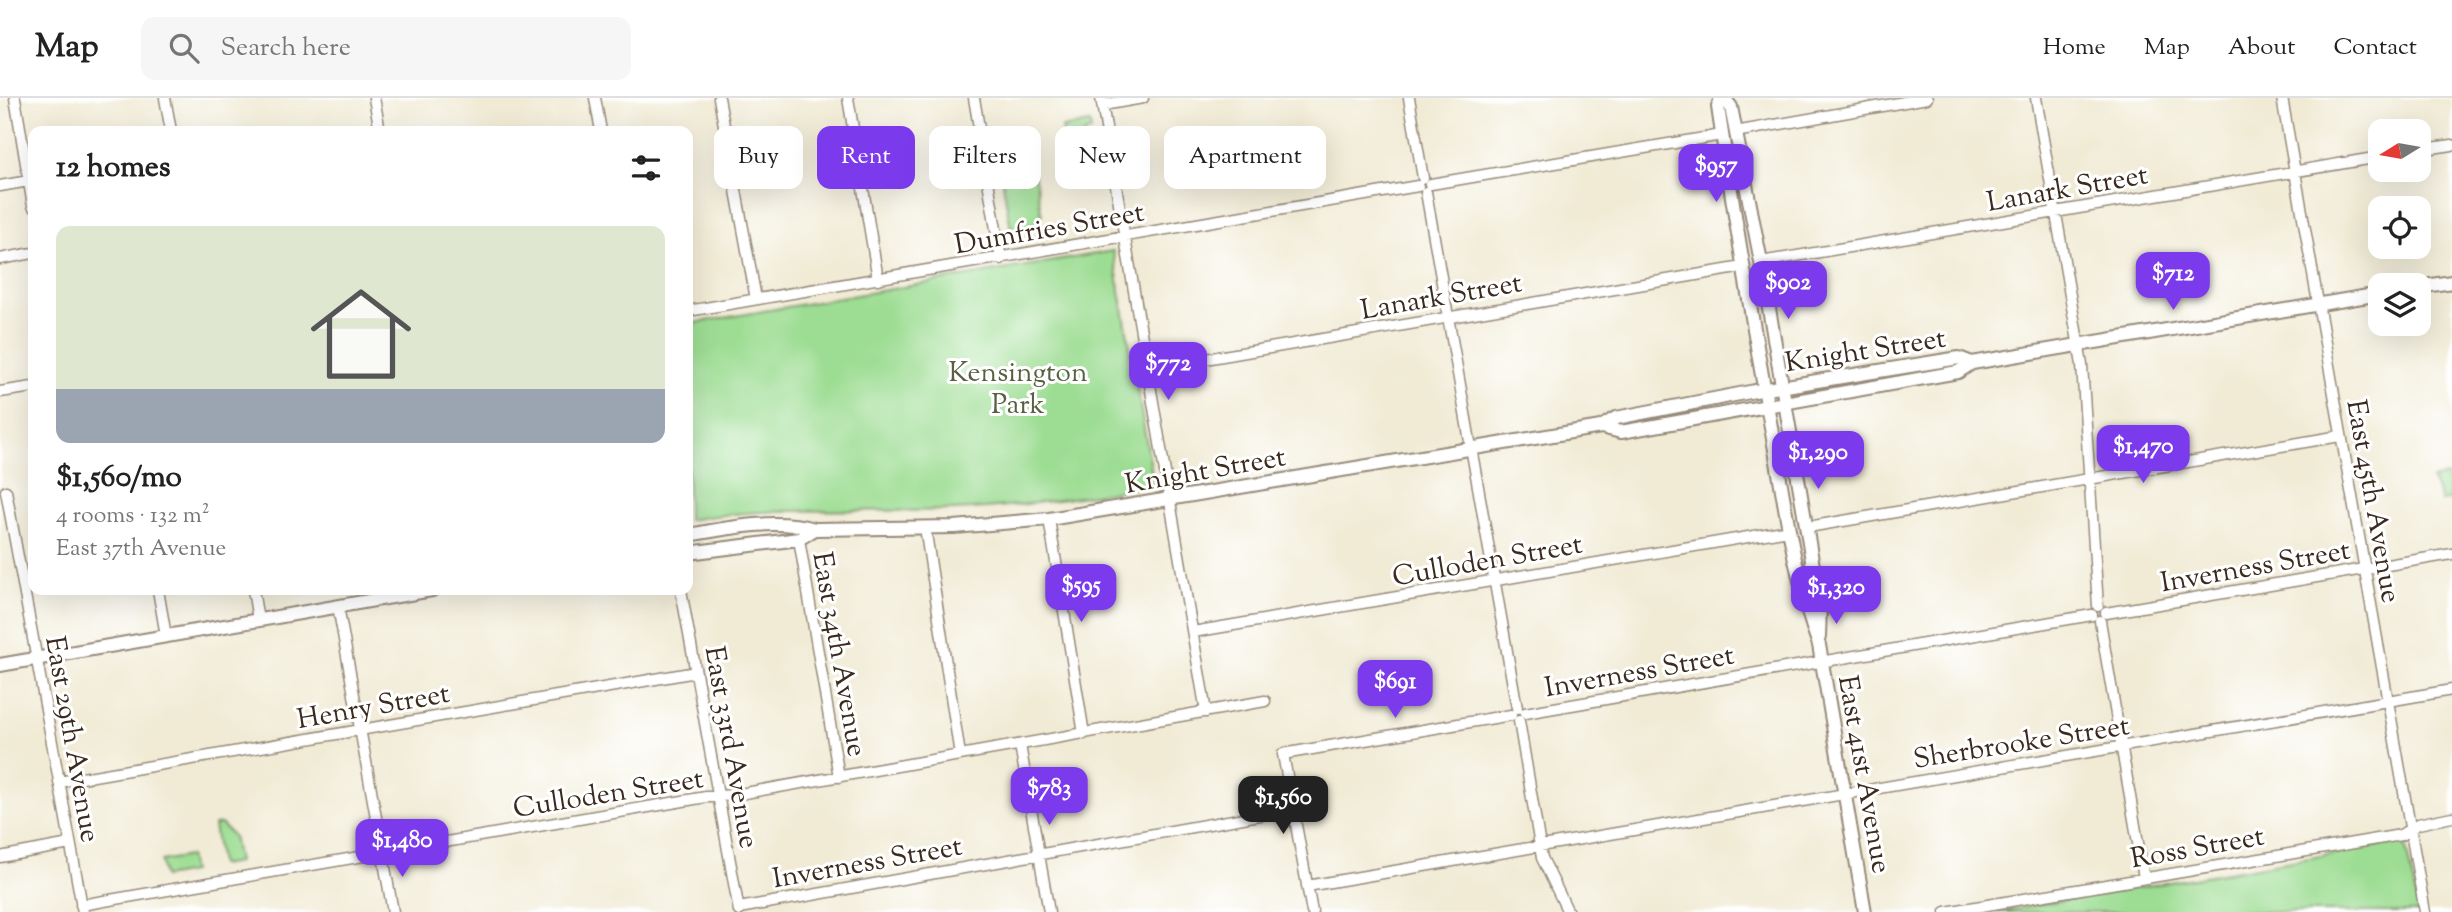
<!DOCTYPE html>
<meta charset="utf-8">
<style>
:root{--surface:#fff;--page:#f6f6f6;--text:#222;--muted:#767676;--line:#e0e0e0;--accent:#7c3aed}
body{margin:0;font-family:"Sorts Mill Goudy",serif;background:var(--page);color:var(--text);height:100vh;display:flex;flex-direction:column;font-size:26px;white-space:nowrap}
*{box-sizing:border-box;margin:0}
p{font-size:23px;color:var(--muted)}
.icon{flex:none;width:38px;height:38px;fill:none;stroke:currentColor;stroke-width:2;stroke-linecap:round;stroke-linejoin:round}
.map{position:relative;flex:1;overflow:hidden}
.side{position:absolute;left:28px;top:28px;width:665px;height:469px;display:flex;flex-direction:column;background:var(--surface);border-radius:14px;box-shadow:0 7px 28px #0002}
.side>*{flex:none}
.guide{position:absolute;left:714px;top:28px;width:665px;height:63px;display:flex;gap:14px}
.needle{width:46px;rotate:259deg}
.fabs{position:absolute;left:2368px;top:21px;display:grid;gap:14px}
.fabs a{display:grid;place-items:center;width:63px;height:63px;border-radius:14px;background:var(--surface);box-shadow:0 7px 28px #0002;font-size:35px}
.price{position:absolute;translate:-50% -60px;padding:0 16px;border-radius:14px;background:var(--accent);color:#fff;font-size:23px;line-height:46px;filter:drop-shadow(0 2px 4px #0008)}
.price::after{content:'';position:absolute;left:50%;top:42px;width:21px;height:16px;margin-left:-10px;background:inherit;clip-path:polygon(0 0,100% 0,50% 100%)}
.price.selected{background:#222;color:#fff}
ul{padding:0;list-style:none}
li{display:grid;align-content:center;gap:14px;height:371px;padding:0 28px}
li span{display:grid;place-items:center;height:217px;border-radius:14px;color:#555}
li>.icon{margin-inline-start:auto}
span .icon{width:126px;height:126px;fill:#fffc;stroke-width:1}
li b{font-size:30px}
h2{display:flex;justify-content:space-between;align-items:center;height:84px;padding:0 28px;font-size:30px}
.tag{padding:0 24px;border-radius:14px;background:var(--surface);box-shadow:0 7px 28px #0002;font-size:24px;line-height:63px}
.tag.selected{background:var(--accent);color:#fff}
header{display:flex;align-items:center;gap:42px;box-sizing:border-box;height:98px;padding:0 35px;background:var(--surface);border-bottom:2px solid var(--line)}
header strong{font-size:33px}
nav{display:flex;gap:38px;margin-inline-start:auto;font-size:24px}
.search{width:490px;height:63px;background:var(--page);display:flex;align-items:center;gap:18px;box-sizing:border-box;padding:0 24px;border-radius:14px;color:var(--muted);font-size:26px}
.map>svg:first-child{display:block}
.green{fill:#9ddd93;stroke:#6c8458;stroke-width:2}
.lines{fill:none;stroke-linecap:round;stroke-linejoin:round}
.minor-casing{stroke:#968a7a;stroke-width:13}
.major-casing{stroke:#968a7a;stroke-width:16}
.minor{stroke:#fff;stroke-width:10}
.major{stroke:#fff;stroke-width:12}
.labels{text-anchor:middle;stroke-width:6;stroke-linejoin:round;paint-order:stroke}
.street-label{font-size:28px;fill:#3b2a1e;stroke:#fff}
.park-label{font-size:28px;fill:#586041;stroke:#fff}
</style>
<header>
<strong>Map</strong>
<div class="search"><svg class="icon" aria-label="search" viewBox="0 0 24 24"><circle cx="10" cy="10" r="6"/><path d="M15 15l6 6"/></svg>Search here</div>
<nav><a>Home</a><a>Map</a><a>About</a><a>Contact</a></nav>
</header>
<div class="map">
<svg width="2452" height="814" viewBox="0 0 2452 814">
<rect width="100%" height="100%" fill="#fff"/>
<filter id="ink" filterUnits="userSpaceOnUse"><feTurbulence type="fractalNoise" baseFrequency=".0143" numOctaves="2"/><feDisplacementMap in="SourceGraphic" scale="14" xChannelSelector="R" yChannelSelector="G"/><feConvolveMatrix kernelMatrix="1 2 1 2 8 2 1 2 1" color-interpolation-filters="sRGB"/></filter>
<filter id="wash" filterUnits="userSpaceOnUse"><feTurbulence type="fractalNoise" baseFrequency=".00686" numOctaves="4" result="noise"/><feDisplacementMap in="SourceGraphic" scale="28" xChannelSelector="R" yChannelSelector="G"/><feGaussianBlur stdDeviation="1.57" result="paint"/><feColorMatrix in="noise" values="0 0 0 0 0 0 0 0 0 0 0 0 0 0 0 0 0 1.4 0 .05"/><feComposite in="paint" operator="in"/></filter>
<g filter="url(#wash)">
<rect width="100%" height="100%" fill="#f1ebd5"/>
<!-- green -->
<path class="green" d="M1090,25L1091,33L1085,34V39L1065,42L1062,30Z
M1034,75L1042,118L1038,119L1039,126L1011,131L1002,80Z
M1113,153L1154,387C1088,398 1021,409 954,412C864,415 776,407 688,422V226Z
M2446,378L2450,402L2441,403L2432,381Z
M221,726L233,738L238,764L220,767L214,727Z
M2405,744L2419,814H1996L2402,744Z
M189,758L192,774L164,779L161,763Z"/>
</g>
<g filter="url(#ink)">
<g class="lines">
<!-- minor casing -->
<g class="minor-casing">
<path id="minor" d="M15,0L33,108
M165,0L171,33
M374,0L380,33
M595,0L601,33
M719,0L756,201
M848,0L878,181
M974,0L1001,161
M1101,0L1206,614
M1409,0L1423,80
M2036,0L2082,267L2098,508
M2282,0L2425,814
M1103,7L1143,0
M1735,34L1927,0
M2418,52L2452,47
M1431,86L1722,37
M0,88L29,83
M1426,94L1517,610
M0,161L33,155
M1761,164L2380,59
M688,213L1418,88
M1147,271L1743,169
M0,294L33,289
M6,393L83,814
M1049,421L1084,636
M925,429L960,657
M1808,429L2340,338
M799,441L839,679
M158,492L166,538
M253,492L258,522
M681,492L739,813
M338,508L393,814
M2106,515L2452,456
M2100,523L2144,780
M1193,534L1789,432
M1525,615L2092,517
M1519,623L1542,760L1568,814
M1020,647L1049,814
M59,684L696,574
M0,759L70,746
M1307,788L2452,592
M81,807L706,699L734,697L1265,603
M739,810L1294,711
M1312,814L1283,656L1511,617
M1946,814L2401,737L2418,726L2452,719"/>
</g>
<!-- major casing -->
<g class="major-casing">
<path id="major" d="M1721,0L1718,9C1734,118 1753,226 1772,335C1785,406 1794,479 1819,547L1865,814
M1724,0L1731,9L1761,164L1820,509L1819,539
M2418,189L2452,184
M1601,329L1616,320L1755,293L1959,260L1972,265
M688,437C729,430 774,420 815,431L954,429L1049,421L1601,329L1621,334L1958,274L1972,265L2380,196
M688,455L799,441L815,431
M0,567L432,492"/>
</g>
<!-- minor -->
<use href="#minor" class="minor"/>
<!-- major -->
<use href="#major" class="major"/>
</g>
</g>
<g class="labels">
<!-- street labels -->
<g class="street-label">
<text transform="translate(2067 89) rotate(-10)" y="10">Lanark Street</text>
<text transform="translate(1049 129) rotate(-10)" y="10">Dumfries Street</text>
<text transform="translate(1441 197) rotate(-10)" y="10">Lanark Street</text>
<text transform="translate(1865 251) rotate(-9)" y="10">Knight Street</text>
<text transform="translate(1205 371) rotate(-10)" y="10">Knight Street</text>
<text transform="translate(2375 403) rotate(80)" y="10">East 45th Avenue</text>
<text transform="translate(1487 461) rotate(-10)" y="10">Culloden Street</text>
<text transform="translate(2255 467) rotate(-10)" y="10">Inverness Street</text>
<text transform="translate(841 556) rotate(80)" y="10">East 34th Avenue</text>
<text transform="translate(1639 572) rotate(-10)" y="10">Inverness Street</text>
<text transform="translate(373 607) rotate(-10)" y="10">Henry Street</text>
<text transform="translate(74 641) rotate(80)" y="10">East 29th Avenue</text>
<text transform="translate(2021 643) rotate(-9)" y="10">Sherbrooke Street</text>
<text transform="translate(733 649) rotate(80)" y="10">East 33rd Avenue</text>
<text transform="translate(1866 676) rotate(80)" y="10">East 41st Avenue</text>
<text transform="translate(608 694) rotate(-9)" y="10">Culloden Street</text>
<text transform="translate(2197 748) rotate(-10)" y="10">Ross Street</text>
<text transform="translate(867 763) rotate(-10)" y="10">Inverness Street</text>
</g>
<!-- park labels -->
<g class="park-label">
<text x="1018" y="283">Kensington<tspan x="1018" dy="32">Park</tspan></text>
</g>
</g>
</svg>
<div class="fabs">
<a><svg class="needle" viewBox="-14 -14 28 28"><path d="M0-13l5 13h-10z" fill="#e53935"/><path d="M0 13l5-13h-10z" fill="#767676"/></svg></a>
<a><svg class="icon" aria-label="locate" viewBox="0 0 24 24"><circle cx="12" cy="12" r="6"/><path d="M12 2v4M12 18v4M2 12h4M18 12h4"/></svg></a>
<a><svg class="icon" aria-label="layers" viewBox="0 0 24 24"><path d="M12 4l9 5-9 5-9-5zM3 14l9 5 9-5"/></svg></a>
</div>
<b class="price" style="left:1716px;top:106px">$957</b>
<b class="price" style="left:2173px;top:214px">$712</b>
<b class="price" style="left:1788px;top:223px">$902</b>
<b class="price" style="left:1168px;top:304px">$772</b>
<b class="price" style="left:2143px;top:387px">$1,470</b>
<b class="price" style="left:1818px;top:393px">$1,290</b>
<b class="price" style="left:1081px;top:526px">$595</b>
<b class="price" style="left:1836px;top:528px">$1,320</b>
<b class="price" style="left:1395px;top:622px">$691</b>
<b class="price" style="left:1049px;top:729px">$783</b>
<b class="price selected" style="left:1283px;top:738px">$1,560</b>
<b class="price" style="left:402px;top:781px">$1,480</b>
<div class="guide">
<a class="tag">Buy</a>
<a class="tag selected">Rent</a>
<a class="tag">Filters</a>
<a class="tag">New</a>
<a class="tag">Apartment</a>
</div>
<section class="side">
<h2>12 homes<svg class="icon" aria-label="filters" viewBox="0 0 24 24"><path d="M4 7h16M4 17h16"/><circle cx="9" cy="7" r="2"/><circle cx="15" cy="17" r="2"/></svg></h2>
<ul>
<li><span style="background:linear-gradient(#dfe7d0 75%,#9aa5b1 0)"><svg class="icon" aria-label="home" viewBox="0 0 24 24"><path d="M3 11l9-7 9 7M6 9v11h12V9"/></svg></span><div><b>$1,560/mo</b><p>4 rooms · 132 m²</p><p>East 37th Avenue</p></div></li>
</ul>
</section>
</div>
